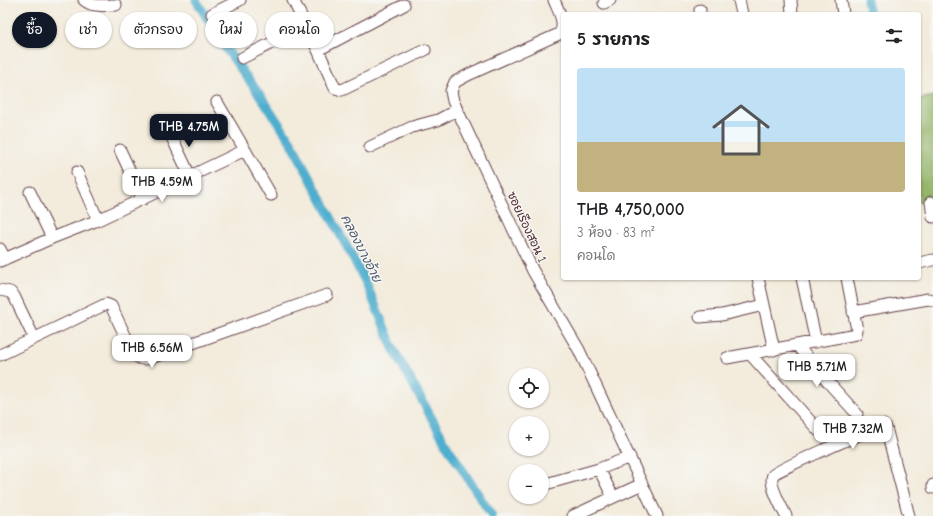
<!DOCTYPE html>
<html lang="th">
<meta charset="utf-8">
<style>
:root{--surface:#fff;--page:#f2f2f2;--text:#202124;--muted:#757577;--accent:#111827}
body{margin:0;font-family:"Comic Neue","Playpen Sans Thai",sans-serif;background:var(--page);color:var(--text);height:100vh;display:flex;flex-direction:column;font-size:15px;white-space:nowrap}
*{box-sizing:border-box;margin:0}
p{font-size:13px;color:var(--muted)}
.icon{flex:none;width:22px;height:22px;fill:none;stroke:currentColor;stroke-width:2;stroke-linecap:round;stroke-linejoin:round}
.map{position:relative;flex:1;overflow:hidden}
.details{position:absolute;left:561px;top:12px;width:360px;height:268px;display:flex;flex-direction:column;background:var(--surface);border-radius:4px;box-shadow:0 1px 3px #0004}
.details>*{flex:none}
.guide{position:absolute;left:12px;top:12px;width:380px;height:36px;display:flex;gap:8px}
.tools{position:absolute;left:509px;top:368px;display:grid;gap:8px}
.tools a{display:grid;place-items:center;width:40px;height:40px;border-radius:50%;background:var(--surface);box-shadow:0 1px 3px #0004;font-size:20px}
.price{position:absolute;translate:-50% -34px;padding:0 9px;border-radius:8px;background:#fff;color:#222;font-size:13px;line-height:26px;filter:drop-shadow(0 1px 2px #0008)}
.price::after{content:'';position:absolute;left:50%;top:24px;width:12px;height:9px;margin-left:-6px;background:inherit;clip-path:polygon(0 0,100% 0,50% 100%)}
.price.current{background:var(--accent);color:#fff}
ul{padding:0;list-style:none}
li{display:grid;align-content:center;gap:8px;height:212px;padding:0 16px}
li span{display:grid;place-items:center;height:124px;border-radius:4px;color:#555}
li>.icon{margin-inline-start:auto}
span .icon{width:72px;height:72px;fill:#fffc;stroke-width:1}
li b{font-size:17px}
h2{display:flex;justify-content:space-between;align-items:center;height:48px;padding:0 16px;font-size:17px}
.tag{padding:0 14px;border-radius:18px;background:var(--surface);box-shadow:0 1px 3px #0004;font-size:14px;line-height:36px}
.tag.current{background:var(--accent);color:#fff}
.map>svg:first-child{display:block}
.forest{fill:#94b669;stroke:#6f6a4a}
.lines{fill:none;stroke-linecap:round;stroke-linejoin:round}
.canal{stroke:#50aece;stroke-width:9}
.minor-casing{stroke:#633e45;stroke-width:13}
.minor{stroke:#fff;stroke-width:11}
.labels{text-anchor:middle;stroke-width:3;stroke-linejoin:round;paint-order:stroke}
.street-label{font-size:12px;fill:#4a1f2b;stroke:#f6f6f2}
.water-label{font-size:13px;font-style:italic;fill:#4c586c;stroke:#f6f6f2}
</style>
<div class="map">
<svg width="933" height="516" viewBox="0 0 933 516">
<rect width="100%" height="100%" fill="#f6f6f2"/>
<filter id="ink" filterUnits="userSpaceOnUse"><feTurbulence type="fractalNoise" baseFrequency=".025" numOctaves="2"/><feDisplacementMap in="SourceGraphic" scale="8" xChannelSelector="R" yChannelSelector="G"/><feConvolveMatrix kernelMatrix="1 2 1 2 8 2 1 2 1" color-interpolation-filters="sRGB"/></filter>
<filter id="wash" filterUnits="userSpaceOnUse"><feTurbulence type="fractalNoise" baseFrequency=".012" numOctaves="4" result="noise"/><feDisplacementMap in="SourceGraphic" scale="16" xChannelSelector="R" yChannelSelector="G"/><feGaussianBlur stdDeviation="0.9" result="paint"/><feColorMatrix in="noise" values="0 0 0 0 0 0 0 0 0 0 0 0 0 0 0 0 0 1.4 0 .05"/><feComposite in="paint" operator="in"/></filter>
<g filter="url(#wash)">
<rect width="100%" height="100%" fill="#f3ebdb"/>
<!-- forest -->
<path class="forest" d="M933,96V200L919,203V99Z"/>
<g class="lines">
<!-- canal -->
<path class="canal" d="M196,0L222,43L264,101L291,142L366,283L394,350L446,444L492,516
M867,0L870,14"/>
</g>
</g>
<g filter="url(#ink)">
<g class="lines">
<!-- minor casing -->
<g class="minor-casing">
<path id="minor" d="M84,0C93,8 104,5 116,5
M293,0L318,50L335,88L342,90L425,50
M554,0C558,10 567,25 559,34L470,74L455,82L451,91L453,101L533,271L579,350L657,516
M739,0L742,14
M791,0L792,14
M841,0L843,14
M604,3L610,0
M700,10V14
M212,14L240,0
M318,50L404,5
M242,58L306,26
M168,129L190,176
M370,147L412,127L438,120L457,110
M120,150L143,199
M245,150L271,195
M77,172L98,220
M30,192L52,238
M931,202L933,217
M0,249L5,259
M0,261L52,238L98,220L245,150L217,102
M919,263L933,260
M758,278L774,350
M802,278L816,342
M0,290L10,292L14,296L34,338
M853,312L928,299L933,300
M700,317L722,315L764,305
M797,345L817,370L857,414
M750,354L819,431
M0,355L106,304L111,306L134,354C142,363 150,358 159,355L327,295
M727,358L856,334L857,330L847,278
M599,469L613,497
M542,485L599,469L630,457
M933,485V488
M573,516L642,484
M786,516C782,508 768,483 773,475C776,470 871,429 883,425L886,428L909,516"/>
</g>
<!-- minor -->
<use href="#minor" class="minor"/>
</g>
</g>
<g class="labels">
<!-- street labels -->
<g class="street-label">
<text transform="translate(527 227) rotate(65)" y="4">ซอยเรืองสอน 1</text>
</g>
<!-- water labels -->
<g class="water-label">
<text transform="translate(362 248) rotate(63)" y="5">คลองบางอ้าย</text>
</g>
</g>
</svg>
<div class="tools">
<a><svg class="icon" aria-label="locate" viewBox="0 0 24 24"><circle cx="12" cy="12" r="6"/><path d="M12 2v4M12 18v4M2 12h4M18 12h4"/></svg></a>
<a>+</a>
<a>−</a>
</div>
<b class="price current" style="left:189px;top:148px">THB 4.75M</b>
<b class="price" style="left:162px;top:203px">THB 4.59M</b>
<b class="price" style="left:152px;top:369px">THB 6.56M</b>
<b class="price" style="left:817px;top:388px">THB 5.71M</b>
<b class="price" style="left:853px;top:450px">THB 7.32M</b>
<div class="guide">
<a class="tag current">ซื้อ</a>
<a class="tag">เช่า</a>
<a class="tag">ตัวกรอง</a>
<a class="tag">ใหม่</a>
<a class="tag">คอนโด</a>
</div>
<section class="details">
<h2>5 รายการ<svg class="icon" aria-label="filters" viewBox="0 0 24 24"><path d="M4 7h16M4 17h16"/><circle cx="9" cy="7" r="2"/><circle cx="15" cy="17" r="2"/></svg></h2>
<ul>
<li><span style="background:linear-gradient(#bfe0f5 60%,#c2b280 0)"><svg class="icon" aria-label="home" viewBox="0 0 24 24"><path d="M3 11l9-7 9 7M6 9v11h12V9"/></svg></span><div><b>THB 4,750,000</b><p>3 ห้อง · 83 m²</p><p>คอนโด</p></div></li>
</ul>
</section>
</div>
